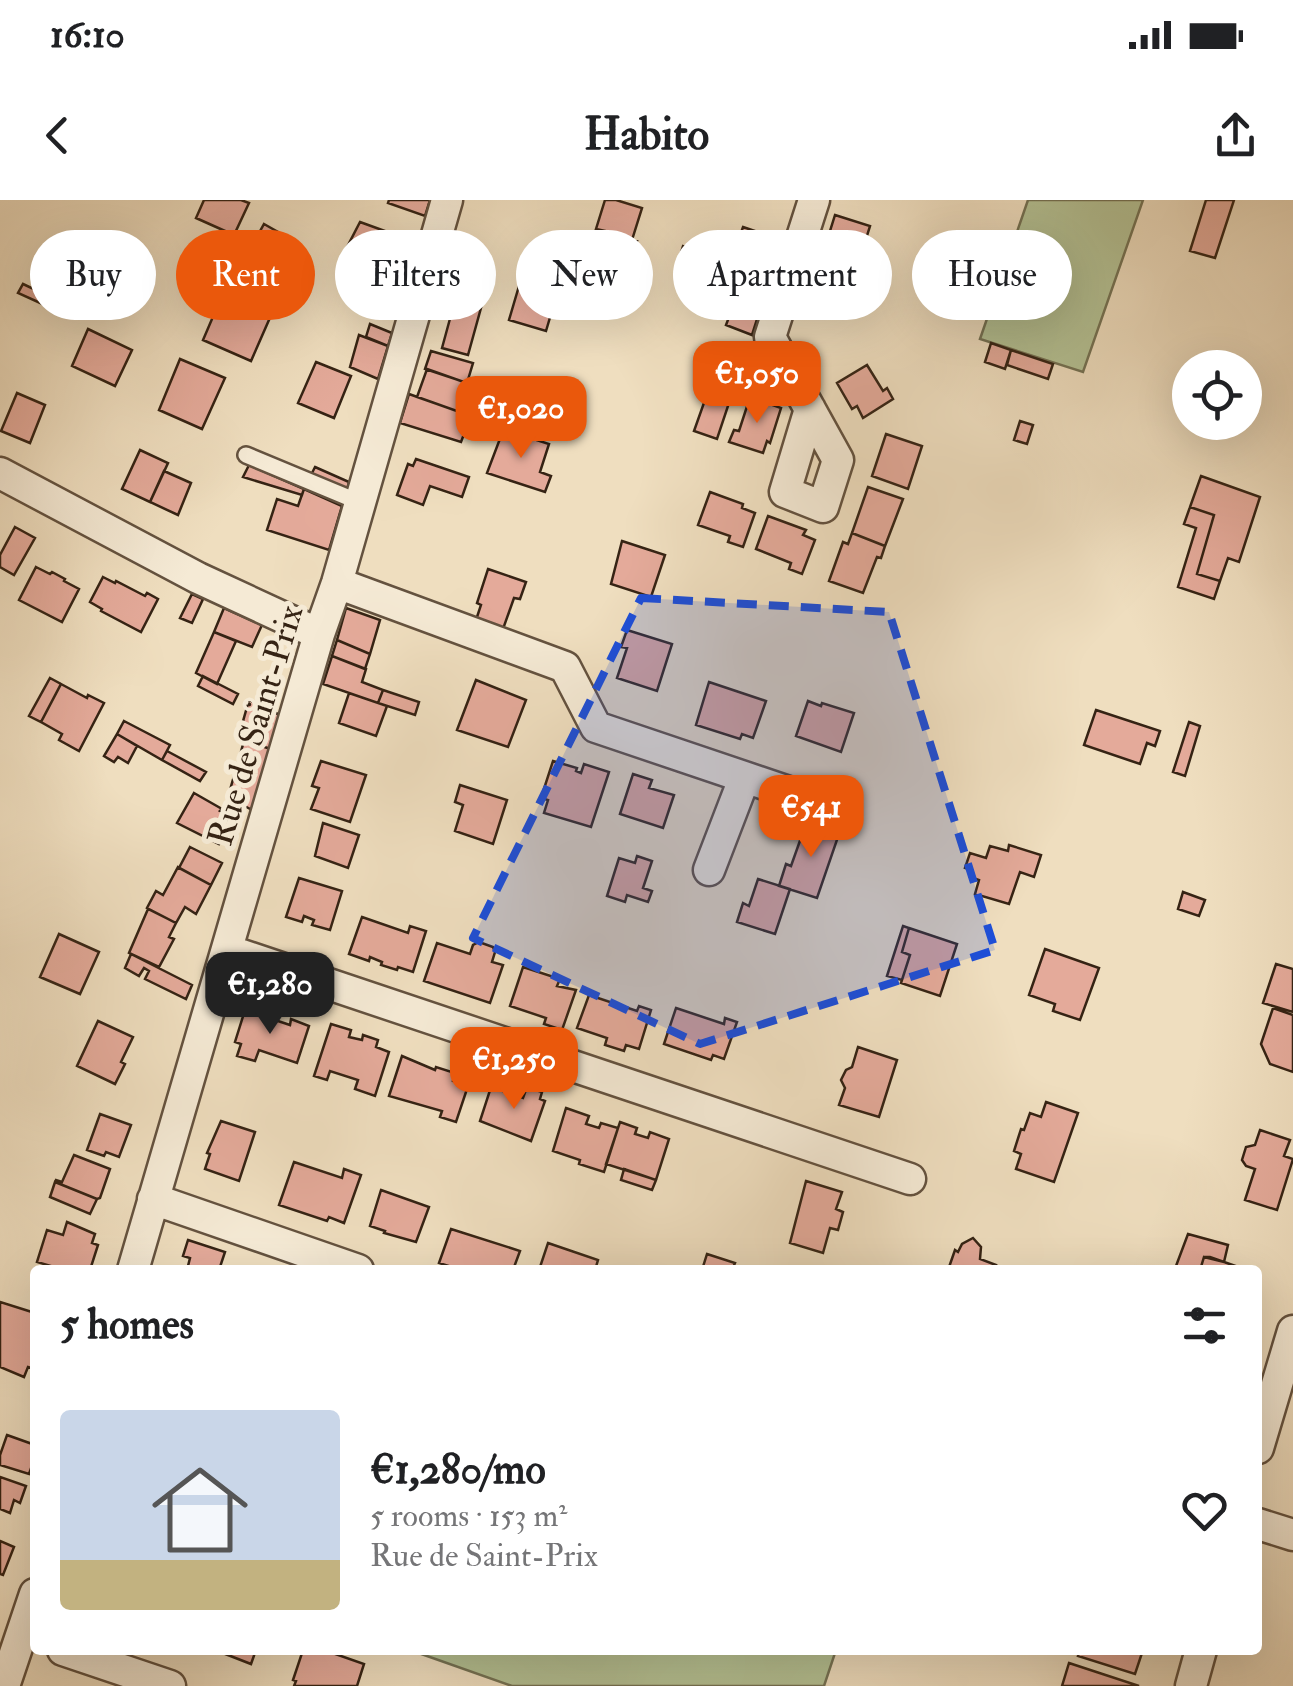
<!DOCTYPE html>
<meta charset="utf-8">
<style>
:root{--surface:#fff;--page:#f2f2f2;--text:#202124;--muted:#757577;--accent:#ea580c}
body{margin:0;font-family:"IM FELL Double Pica",serif;background:var(--page);color:var(--text);height:100vh;display:flex;flex-direction:column;font-size:38px;white-space:nowrap}
*{box-sizing:border-box;margin:0}
p{font-size:32px;color:var(--muted)}
.icon{flex:none;width:55px;height:55px;fill:none;stroke:currentColor;stroke-width:2;stroke-linecap:round;stroke-linejoin:round}
.map{position:relative;flex:1;overflow:hidden}
.side{position:absolute;left:30px;top:1065px;width:1232px;height:390px;display:flex;flex-direction:column;background:var(--surface);border-radius:10px;box-shadow:0 10px 40px #0002}
.side>*{flex:none}
.top-card{position:absolute;left:30px;top:30px;width:1235px;height:90px;display:flex;gap:20px}
.controls{position:absolute;left:1172px;top:150px;display:grid;gap:20px}
.controls a{display:grid;place-items:center;width:90px;height:90px;border-radius:50%;background:var(--surface);box-shadow:0 10px 40px #0002;font-size:50px}
.price{position:absolute;translate:-50% -85px;padding:0 22px;border-radius:20px;background:var(--accent);color:#fff;font-size:32px;line-height:65px;filter:drop-shadow(0 2px 5px #0008)}
.price::after{content:'';position:absolute;left:50%;top:60px;width:30px;height:22px;margin-left:-15px;background:inherit;clip-path:polygon(0 0,100% 0,50% 100%)}
.price.selected{background:#222;color:#fff}
ul{padding:0;list-style:none}
li{display:flex;align-items:center;gap:30px;height:250px;padding:0 30px}
li span{display:grid;place-items:center;flex:none;width:280px;height:200px;border-radius:10px;color:#555}
li>.icon{margin-inline-start:auto}
span .icon{width:120px;height:120px;fill:#fffc;stroke-width:1}
li b{font-size:42px}
h2{display:flex;justify-content:space-between;align-items:center;height:120px;padding:0 30px;font-size:42px}
.chip{padding:0 35px;border-radius:45px;background:var(--surface);box-shadow:0 10px 40px #0002;font-size:35px;line-height:90px}
.chip.selected{background:var(--accent);color:#fff}
.status{display:flex;justify-content:space-between;align-items:center;height:70px;padding:0 50px;background:var(--surface);direction:ltr}
.status svg{height:28px;fill:currentColor}
header{display:flex;justify-content:space-between;align-items:center;height:130px;padding:0 30px;background:var(--surface);font-size:45px;font-weight:700}
.map>svg:first-child{display:block}
.green{fill:#b4c295;stroke:#747254;stroke-width:2.5}
.building{fill:#e4aa9a;stroke:#352314;stroke-width:2.5}
.lines{fill:none;stroke-linecap:round;stroke-linejoin:round}
.lane-casing{stroke:#64523f;stroke-width:20}
.street-casing{stroke:#64523f;stroke-width:35}
.lane{stroke:#f5ead5;stroke-width:15}
.street{stroke:#f5ead5;stroke-width:30}
.marked{fill:#1d4ed8;fill-opacity:0.2;stroke:#1d4ed8;stroke-width:8;stroke-dasharray:20 12;stroke-linejoin:round}
.labels{text-anchor:middle;stroke-width:10;stroke-linejoin:round;paint-order:stroke}
.street-label{font-size:35px;fill:#352314;stroke:#f5ead5}
</style>
<div class="status"><b>16:10</b><svg viewBox="0 0 49 12"><path d="M0 12V9h3v3zM5 12V6h3v6zM10 12V3h3v9zM15 12V0h3v12zM26 1h20v11H26zM47 4h2v5h-2z"/></svg></div>
<header><svg class="icon" aria-label="back" viewBox="0 0 24 24"><path d="M15 5l-7 7 7 7"/></svg>Habito<svg class="icon" aria-label="share" viewBox="0 0 24 24"><path d="M12 15V3M7 8l5-5 5 5M5 13v7h14v-7"/></svg></header>
<div class="map">
<svg width="1293" height="1486" viewBox="0 0 1293 1486">
<rect width="100%" height="100%" fill="#efdebf"/>
<filter id="stains"><feTurbulence type="fractalNoise" baseFrequency=".002" numOctaves="4"/><feColorMatrix values="0 0 0 0 .2 0 0 0 0 .09 0 0 0 0 .02 0 0 0 .5 -.17"/></filter>
<radialGradient id="worn" r=".72"><stop offset=".6" stop-color="#630" stop-opacity="0"/><stop offset="1" stop-color="#630" stop-opacity=".3"/></radialGradient>
<!-- green -->
<path class="green" d="M1028,0H1143L1083,172L980,139Z
M410,1450H836L824,1486H512Z"/>
<!-- building -->
<path class="building" d="M204,0H241L249,3L234,35L196,18Z
M389,0H430L425,16L388,3Z
M605,0H616L642,8L632,40L637,41L632,58L600,49L605,31L596,29Z
M1206,0H1234L1215,58L1190,51Z
M835,15L870,26L861,55L867,57L863,71L832,60L836,47L826,44Z
M360,22L385,31L378,51L363,46L358,59L344,53Z
M264,24L278,32L263,58L249,51Z
M743,27L761,33L743,88L677,66L683,46L715,57L737,44Z
M278,32L299,45L293,56L272,42Z
M272,42L293,56L285,71L263,58Z
M388,48L414,58L408,77L381,67Z
M188,55L204,62L194,82L179,76Z
M466,60L492,68L468,155L442,148Z
M832,60L863,71L859,84L851,81L842,109L807,98L818,66L829,70Z
M204,62L225,71L219,86L196,77Z
M381,67L408,77L402,98L373,87Z
M524,69L561,80L546,131L509,120Z
M23,84L53,98L49,107L18,93Z
M224,91L272,113L251,161L203,140Z
M734,104L759,113L752,135L726,125Z
M370,124L392,133L388,146L366,137Z
M88,129L132,150L115,186L72,166Z
M359,135L388,146L378,179L350,167Z
M991,143L1011,150L1005,169L985,162Z
M1011,150L1053,164L1048,179L1007,165Z
M431,151L473,163L467,183L425,169Z
M180,159L225,178L202,229L159,210Z
M316,162L351,176L334,218L298,203Z
M867,165L883,191L887,188L893,199L863,218L857,206L852,209L837,183Z
M717,166L739,173L717,239L694,231Z
M427,169L481,188L471,216L417,197Z
M17,193L45,205L30,243L1,231Z
M409,194L471,216L461,242L400,223Z
M750,197L781,208L770,243L767,241L763,253L729,242L734,230L739,231Z
M1020,221L1033,225L1027,244L1014,240Z
M518,227L523,229L521,235L549,244L540,272L551,276L545,292L487,273L501,236L511,239Z
M886,234L922,246L908,289L872,276Z
M140,250L168,263L150,302L122,289Z
M416,259L469,277L462,297L430,286L423,305L397,295L408,264L413,266Z
M249,265L304,289L302,295L243,277Z
M315,267L349,282L347,290L311,275Z
M164,271L191,283L178,315L150,302Z
M1201,276L1260,297L1239,362L1228,358L1220,381L1197,374L1214,315L1190,307Z
M868,287L903,299L885,346L852,333Z
M304,289L342,306L329,350L267,330L277,299L298,306Z
M710,292L743,304L742,308L755,313L743,347L728,342L730,336L698,325Z
M1190,307L1214,315L1197,374L1220,381L1214,399L1178,387L1196,328L1184,324Z
M768,316L806,330L803,335L815,340L802,374L789,369L791,363L756,349Z
M15,327L35,338L14,375L0,367V355Z
M852,333L885,346L881,358L877,357L863,393L829,381L843,342L848,344Z
M622,341L665,355L651,397L611,384Z
M36,367L50,374L52,372L65,379L64,381L79,389L62,422L19,400Z
M488,369L526,382L520,399L514,398L503,429L476,420L481,405L477,403Z
M103,377L115,383L116,381L145,396L147,393L158,399L141,432L101,411L102,409L90,402Z
M192,394L203,399L192,423L180,418Z
M224,408L262,425L252,447L214,432Z
M346,408L380,420L370,454L337,440Z
M627,430L672,444L657,491L617,478L627,448L621,447Z
M214,432L236,441L217,484L196,473Z
M337,440L370,454L365,469L332,456Z
M332,456L366,469L362,482L383,490L378,503L323,484Z
M203,476L238,494L233,504L198,486Z
M50,478L61,484L41,522L29,516Z
M476,480L526,500L508,547L457,530Z
M709,482L766,501L753,538L742,534L740,539L696,525Z
M61,484L87,498L88,495L104,503L79,551L59,540L62,534L41,522Z
M383,490L419,502L415,515L378,503Z
M349,493L387,506L376,536L339,523Z
M249,500L280,515L271,549L238,539Z
M808,501L821,506L822,503L854,513L841,552L796,536Z
M1096,510L1160,531L1155,546L1147,543L1140,564L1084,545Z
M124,521L170,545L162,560L117,534Z
M1189,522L1200,526L1185,576L1173,572Z
M117,534L137,546L128,563L118,557L114,562L104,556Z
M244,541L271,549L252,610L228,597Z
M167,551L206,572L200,581L162,560Z
M321,561L366,575L350,622L311,609L319,588L312,586Z
M553,561L577,568L576,571L581,573L584,564L609,572L591,627L544,613L548,600L541,598Z
M633,574L652,580L649,588L674,595L663,628L620,614Z
M460,585L507,600L493,644L455,631L463,605L455,602Z
M194,593L222,609L220,611L226,614L229,627L219,644L177,623Z
M810,620L840,631L817,698L779,686L786,664L791,666L802,635L804,636Z
M323,623L359,635L348,668L315,656Z
M1009,645L1041,655L1034,677L1020,672L1009,704L975,694L979,680L970,677L972,670L965,668L970,653L986,658L990,646L1008,651Z
M190,647L222,663L211,685L179,668Z
M637,656L652,661L643,688L652,691L648,702L627,695L625,702L607,696L619,658L635,663Z
M178,667L211,685L196,714L185,707L176,723L147,708L156,691L163,695Z
M299,678L342,691L330,730L312,725L314,720L304,716L302,722L286,717Z
M758,679L790,689L775,734L737,722L743,703L749,706Z
M1183,692L1205,700L1199,716L1178,709Z
M148,709L176,723L169,737L174,739L159,767L129,753Z
M362,717L408,733L410,726L426,731L413,772L398,767L397,770L381,765L382,762L370,757L369,761L349,754Z
M903,726L909,728L902,752L910,755L902,780L887,776Z
M909,728L957,744L940,796L901,783L910,755L902,752Z
M59,734L99,752L80,794L40,777Z
M479,742L493,747L495,752L492,762L503,765L490,803L424,781L437,743L470,754L473,745Z
M1045,749L1099,768L1080,820L1053,811L1055,804L1029,795Z
M131,754L192,785L186,799L145,779L149,771L144,768L139,776L125,768Z
M1276,764L1293,769V812L1263,803Z
M523,767L560,779L557,786L576,790L562,830L544,824L546,818L510,806Z
M589,795L637,811L639,806L651,810L639,849L626,845L624,851L605,845L607,838L577,828Z
M676,808L724,824L725,818L737,822L724,859L713,855L711,860L664,844Z
M1273,808L1293,815V872L1270,864L1261,844Z
M245,810L290,825L291,819L309,826L297,863L259,850L255,861L237,856L241,844L235,842Z
M98,821L133,837L121,862L125,864L115,884L77,866Z
M331,824L351,830L349,837L362,840L363,835L378,840L376,847L389,852L375,896L355,889L358,880L330,871L327,880L314,876Z
M858,847L897,860L879,917L839,905L845,888L841,880L846,870L852,867Z
M402,856L435,870L436,867L455,873L453,881L468,886L456,922L440,917L442,911L389,896Z
M491,887L523,898L527,887L542,892L540,899L545,901L531,941L480,921Z
M1046,902L1078,913L1054,982L1016,969L1021,954L1014,951L1021,929L1024,930L1030,913L1041,917Z
M566,908L589,916L586,924L599,928L601,923L618,928L604,972L579,964L580,960L553,951Z
M100,914L131,925L119,957L106,952L104,956L87,950Z
M221,921L255,932L239,981L205,969L210,954L207,953Z
M620,922L637,928L635,934L648,938L650,932L669,939L656,980L606,964Z
M1260,930L1290,940L1284,956L1293,959L1277,1010L1245,1000L1255,969L1246,966L1242,960L1246,947L1255,945Z
M74,955L110,969L100,998L97,999L55,982L56,980L62,982Z
M294,962L342,978L344,969L361,975L344,1023L329,1017L327,1021L279,1005Z
M624,969L656,980L652,990L621,980Z
M806,981L842,992L836,1009L843,1012L838,1030L830,1028L823,1053L790,1043Z
M55,982L97,999L90,1014L50,997Z
M381,990L429,1007L416,1042L384,1033L385,1031L370,1026Z
M67,1022L95,1034L92,1043L98,1045L90,1070H64L37,1062L47,1030L63,1035Z
M451,1029L520,1051L513,1070H461L439,1063Z
M1188,1034L1228,1045L1224,1062L1204,1057L1201,1067L1202,1070H1187L1176,1066Z
M973,1038L981,1047L980,1059L996,1065L994,1070H948L955,1050L958,1052L962,1044Z
M188,1040L225,1052L219,1070H187L190,1058L183,1056Z
M548,1043L598,1060L595,1070H539Z
M707,1054L735,1063L732,1070H702Z
M1204,1057H1210L1244,1069L1202,1070L1201,1067Z
M0,1102L35,1113V1169L28,1167L24,1177L0,1167Z
M7,1235L35,1245V1257L29,1274L0,1265V1255Z
M0,1277L26,1286L20,1303L14,1300L10,1313L0,1309Z
M0,1341L14,1347L3,1375L0,1374Z
M215,1450H256L251,1464Z
M303,1450H324L364,1464L357,1486H294L296,1481L293,1480Z
M1080,1450H1143L1135,1474L1078,1456Z
M1069,1463L1139,1486H1062Z"/>
<g class="lines">
<!-- lane casing -->
<g class="lane-casing">
<path id="lane" d="M246,255L359,302"/>
</g>
<!-- street casing -->
<g class="street-casing">
<path id="street" d="M810,209L785,292L823,307L838,260L770,137L814,0
M0,273L198,378L319,434
M337,383L565,467L596,527L833,607
M709,670L744,579
M227,750L910,979
M153,999L358,1070
M133,1070L319,434L337,383L447,0
M1258,1248L1293,1131
M1258,1324L1293,1335
M63,1450L170,1486
M4,1486L35,1394
M1191,1486L1201,1450"/>
</g>
<!-- lane -->
<use href="#lane" class="lane"/>
<!-- street -->
<use href="#street" class="street"/>
</g>
<!-- marked area -->
<path class="marked" d="M641,398L889,412L995,750L700,844L473,738Z"/>
<g class="labels">
<!-- street labels -->
<g class="street-label">
<text transform="translate(255 525) rotate(-73)" y="12">Rue de Saint-Prix</text>
</g>
</g>
<rect width="100%" height="100%" filter="url(#stains)"/>
<rect width="100%" height="100%" fill="url(#worn)"/>
</svg>
<div class="controls">
<a><svg class="icon" aria-label="locate" viewBox="0 0 24 24"><circle cx="12" cy="12" r="6"/><path d="M12 2v4M12 18v4M2 12h4M18 12h4"/></svg></a>
</div>
<b class="price" style="left:757px;top:226px">€1,050</b>
<b class="price" style="left:521px;top:261px">€1,020</b>
<b class="price" style="left:811px;top:660px">€541</b>
<b class="price selected" style="left:270px;top:837px">€1,280</b>
<b class="price" style="left:514px;top:912px">€1,250</b>
<div class="top-card">
<a class="chip">Buy</a>
<a class="chip selected">Rent</a>
<a class="chip">Filters</a>
<a class="chip">New</a>
<a class="chip">Apartment</a>
<a class="chip">House</a>
</div>
<section class="side">
<h2>5 homes<svg class="icon" aria-label="filters" viewBox="0 0 24 24"><path d="M4 7h16M4 17h16"/><circle cx="9" cy="7" r="2"/><circle cx="15" cy="17" r="2"/></svg></h2>
<ul>
<li><span style="background:linear-gradient(#c9d6e8 75%,#c2b280 0)"><svg class="icon" aria-label="home" viewBox="0 0 24 24"><path d="M3 11l9-7 9 7M6 9v11h12V9"/></svg></span><div><b>€1,280/mo</b><p>5 rooms · 153 m²</p><p>Rue de Saint-Prix</p></div><svg class="icon" aria-label="heart" viewBox="0 0 24 24"><path d="M12 20l-8-8c-3-5 5-10 8-4 3-6 11-1 8 4z"/></svg></li>
</ul>
</section>
</div>
